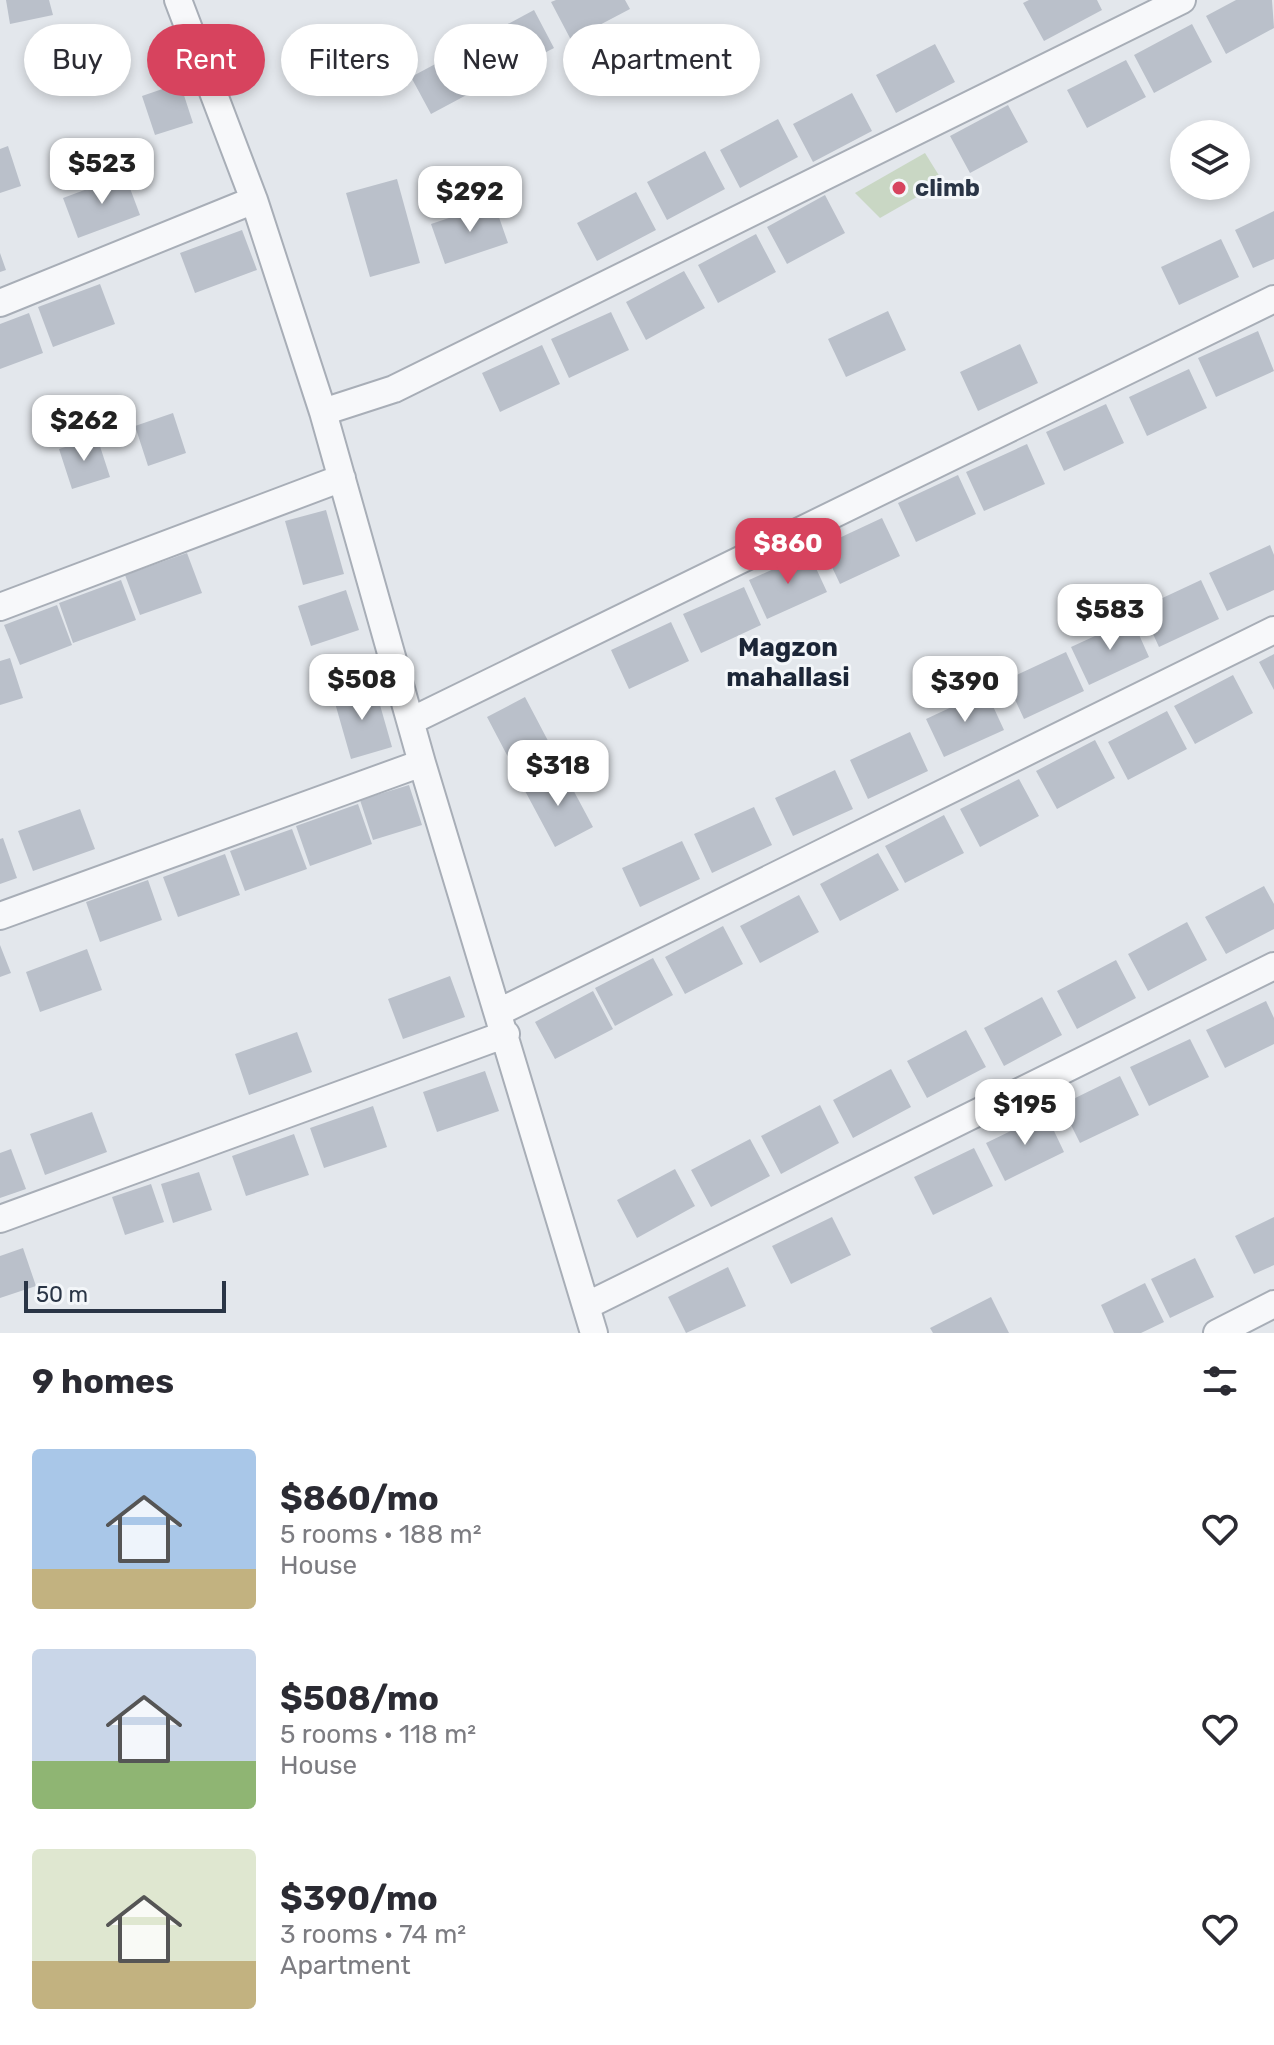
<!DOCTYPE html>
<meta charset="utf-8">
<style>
:root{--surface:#fff;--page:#f2f2f3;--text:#2b2b33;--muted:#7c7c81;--accent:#d7435e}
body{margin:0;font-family:Rubik,sans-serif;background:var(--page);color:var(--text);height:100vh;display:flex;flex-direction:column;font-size:30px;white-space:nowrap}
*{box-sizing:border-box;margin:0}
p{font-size:26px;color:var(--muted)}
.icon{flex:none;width:44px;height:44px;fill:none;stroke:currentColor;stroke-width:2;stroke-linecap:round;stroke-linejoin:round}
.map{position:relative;height:1333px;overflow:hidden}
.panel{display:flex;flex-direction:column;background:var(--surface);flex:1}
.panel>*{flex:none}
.guide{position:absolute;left:24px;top:24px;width:800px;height:72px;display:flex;gap:16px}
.buttons{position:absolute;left:1170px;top:120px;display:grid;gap:16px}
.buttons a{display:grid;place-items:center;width:80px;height:80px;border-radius:50%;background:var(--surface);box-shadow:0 4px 12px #0003;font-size:40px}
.scale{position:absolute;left:24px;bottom:20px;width:202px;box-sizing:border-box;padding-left:8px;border:4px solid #2a3546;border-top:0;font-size:22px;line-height:28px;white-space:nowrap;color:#2a3546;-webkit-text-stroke:6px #f3f6f9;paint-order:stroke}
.price{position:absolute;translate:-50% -68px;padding:0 18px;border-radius:16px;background:#fff;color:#222;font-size:26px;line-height:52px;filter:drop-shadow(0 2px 4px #0008)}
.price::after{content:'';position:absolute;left:50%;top:48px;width:24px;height:18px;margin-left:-12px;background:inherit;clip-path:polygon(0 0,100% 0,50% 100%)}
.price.current{background:var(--accent);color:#fff}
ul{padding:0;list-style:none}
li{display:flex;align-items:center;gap:24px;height:200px;padding:0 32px}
li span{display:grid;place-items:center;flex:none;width:224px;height:160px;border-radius:8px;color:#555}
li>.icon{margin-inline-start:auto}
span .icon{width:96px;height:96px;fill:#fffc;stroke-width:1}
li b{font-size:34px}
h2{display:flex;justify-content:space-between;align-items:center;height:96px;padding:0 32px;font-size:34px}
.pill{padding:0 28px;border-radius:36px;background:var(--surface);box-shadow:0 4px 12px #0003;font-size:28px;line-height:72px}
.pill.current{background:var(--accent);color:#fff}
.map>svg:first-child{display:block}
.green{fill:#c9d7c4}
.building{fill:#bac0ca}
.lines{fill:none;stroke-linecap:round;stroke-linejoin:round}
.minor-casing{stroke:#a8aeb7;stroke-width:30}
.minor{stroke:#f7f8fa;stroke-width:26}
.poi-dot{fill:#d7435e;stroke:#f3f6f9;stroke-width:3}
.labels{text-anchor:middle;stroke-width:6;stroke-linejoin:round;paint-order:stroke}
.poi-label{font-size:24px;font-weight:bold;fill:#2a3546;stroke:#f3f6f9;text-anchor:start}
.neighbourhood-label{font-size:26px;font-weight:bold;fill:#1c2637;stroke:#f3f6f9}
</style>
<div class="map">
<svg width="1274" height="1333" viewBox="0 0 1274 1333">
<rect width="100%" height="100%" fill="#e3e7ec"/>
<!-- green -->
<path class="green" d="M925,153L943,182L880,218L855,193Z"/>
<!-- building -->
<path class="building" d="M6,0H49L53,15L10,24Z
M556,0H625L630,9L571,40L551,2Z
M1029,0H1097L1102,10L1044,41L1023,3Z
M1236,0H1272L1274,28L1226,54L1206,16Z
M534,10L554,48L496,78L476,41Z
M1192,24L1212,62L1154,93L1134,55Z
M935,44L955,82L896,113L876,75Z
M469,46L489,83L431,114L411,77Z
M1126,60L1146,97L1087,128L1067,90Z
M180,83L193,123L155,135L142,96Z
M852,93L872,131L813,162L793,124Z
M1008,105L1028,142L970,173L950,136Z
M778,119L798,157L740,188L720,150Z
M8,146L21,186L0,193V149Z
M705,151L725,189L667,220L647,182Z
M125,175L140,215L78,238L63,198Z
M397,179L420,263L370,277L346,193Z
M636,192L656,230L597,261L577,223Z
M825,195L845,233L787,264L767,227Z
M494,203L508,243L445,264L431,224Z
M1274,211V259L1253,268L1235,230Z
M242,230L257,270L195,293L180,253Z
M756,234L776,272L718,303L698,265Z
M1221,239L1239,277L1179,305L1161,267Z
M0,253L6,270L0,272Z
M684,271L705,308L646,340L626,302Z
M100,284L115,324L53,347L38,307Z
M888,311L906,350L846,377L828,339Z
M611,312L629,350L569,378L551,339Z
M29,313L43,353L0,369V324Z
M1258,331L1274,371L1216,397L1198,358Z
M1020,344L1038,383L978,411L960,372Z
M542,345L560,384L500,412L482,373Z
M1189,369L1207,408L1147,436L1129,397Z
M1106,404L1124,443L1064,471L1046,432Z
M173,413L186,453L148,466L135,426Z
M97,437L110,477L72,489L59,449Z
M1027,444L1045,484L984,511L966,472Z
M958,475L976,514L916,542L898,503Z
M326,510L344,574L303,585L285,521Z
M882,518L900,556L840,584L822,546Z
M1270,545L1274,555V590L1227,611L1209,573Z
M187,553L202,593L140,615L125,575Z
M809,553L827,592L767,619L749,580Z
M121,580L136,620L73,643L59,603Z
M1201,580L1219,619L1159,647L1141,608Z
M744,587L761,625L701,653L683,614Z
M346,590L359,630L311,646L298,606Z
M57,605L72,645L20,665L4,625Z
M1132,619L1149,657L1089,685L1071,647Z
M671,622L689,661L629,689L611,650Z
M1066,652L1084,691L1024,719L1006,680Z
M1274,654V690L1259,662Z
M10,658L23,698L0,705V661Z
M1233,675L1253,713L1195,744L1174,706Z
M374,684L392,747L351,759L333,696Z
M986,691L1004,730L944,757L926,719Z
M525,697L556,756L518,776L487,717Z
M1167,711L1187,749L1128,780L1108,742Z
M910,732L928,771L868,799L850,760Z
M1095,740L1115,778L1057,809L1036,771Z
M562,769L593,827L555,847L524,789Z
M835,770L853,809L793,836L775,798Z
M1019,779L1039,816L980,847L960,809Z
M409,785L422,825L373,840L360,800Z
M358,804L372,844L310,866L296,826Z
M754,807L772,845L712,873L694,834Z
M80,809L95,849L33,871L18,831Z
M944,815L964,853L905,883L885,846Z
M292,829L307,869L245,891L230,851Z
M3,838L17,878L0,884V839Z
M682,841L700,879L640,907L622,868Z
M878,853L899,890L840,921L820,884Z
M225,854L240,895L178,917L163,877Z
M148,880L162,920L100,942L86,902Z
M1264,886L1274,904V929L1226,954L1205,917Z
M799,895L819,932L760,963L740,926Z
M1187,922L1207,960L1148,991L1128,954Z
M723,926L743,964L685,994L665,957Z
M0,945L11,973L0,977Z
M87,949L102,990L40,1012L26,972Z
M653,958L673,995L615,1026L595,988Z
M1116,960L1136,998L1077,1029L1057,991Z
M450,976L465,1017L403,1039L388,999Z
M593,991L613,1029L555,1059L535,1022Z
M1042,997L1062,1035L1004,1066L984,1028Z
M1266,1001L1274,1018V1044L1225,1068L1206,1030Z
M966,1030L986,1067L927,1098L907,1061Z
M297,1032L312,1072L249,1095L235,1054Z
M1190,1039L1209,1077L1149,1106L1130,1067Z
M891,1069L911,1107L853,1138L833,1100Z
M485,1071L499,1111L437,1132L423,1092Z
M1120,1076L1139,1115L1080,1143L1061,1105Z
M820,1105L839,1143L781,1174L761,1136Z
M373,1106L387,1147L324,1168L310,1128Z
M92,1112L107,1152L45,1175L30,1134Z
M1046,1114L1064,1152L1005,1181L986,1143Z
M294,1134L309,1175L246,1196L232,1156Z
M750,1139L770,1176L711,1207L691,1170Z
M974,1148L993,1186L933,1215L914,1177Z
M11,1149L26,1189L0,1198V1153Z
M675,1169L695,1206L637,1238L617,1200Z
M199,1172L212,1210L173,1223L161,1184Z
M151,1184L164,1222L125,1235L112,1197Z
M832,1217L851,1255L791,1284L772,1246Z
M1274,1217V1265L1254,1274L1235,1236Z
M23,1248L36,1286L0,1298V1256Z
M1195,1258L1214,1297L1170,1318L1151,1279Z
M728,1267L746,1306L686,1333L668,1297Z
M1145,1283L1164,1322L1141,1333H1114L1101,1305Z
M991,1297L1009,1333H933L930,1328Z"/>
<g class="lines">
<!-- minor casing -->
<g class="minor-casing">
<path id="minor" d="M178,0L254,200L323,412L422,763L594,1333
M0,303L254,200
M323,412L394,389L1182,0
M0,607L342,478
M411,721L1274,299
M0,916L422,763
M499,1012L1274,630
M0,1219L506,1034
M586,1306L1274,966
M1217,1333L1274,1304"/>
</g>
<!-- minor -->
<use href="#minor" class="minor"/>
</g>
<!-- markers -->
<circle class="poi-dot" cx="899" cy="188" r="8"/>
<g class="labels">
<!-- poi labels -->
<g class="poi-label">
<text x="915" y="196">climb</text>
</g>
<!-- neighbourhood labels -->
<g class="neighbourhood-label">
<text x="788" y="656">Magzon<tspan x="788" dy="30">mahallasi</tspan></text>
</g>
</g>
</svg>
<div class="buttons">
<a><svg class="icon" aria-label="layers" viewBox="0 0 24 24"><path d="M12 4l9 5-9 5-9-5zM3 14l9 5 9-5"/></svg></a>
</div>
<div class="scale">50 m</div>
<b class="price" style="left:102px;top:206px">$523</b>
<b class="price" style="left:470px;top:234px">$292</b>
<b class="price" style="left:84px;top:463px">$262</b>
<b class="price current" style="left:788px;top:586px">$860</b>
<b class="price" style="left:1110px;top:652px">$583</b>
<b class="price" style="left:362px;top:722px">$508</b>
<b class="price" style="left:965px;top:724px">$390</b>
<b class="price" style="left:558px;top:808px">$318</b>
<b class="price" style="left:1025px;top:1147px">$195</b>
<div class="guide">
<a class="pill">Buy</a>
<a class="pill current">Rent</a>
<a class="pill">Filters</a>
<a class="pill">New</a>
<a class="pill">Apartment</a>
</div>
</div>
<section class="panel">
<h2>9 homes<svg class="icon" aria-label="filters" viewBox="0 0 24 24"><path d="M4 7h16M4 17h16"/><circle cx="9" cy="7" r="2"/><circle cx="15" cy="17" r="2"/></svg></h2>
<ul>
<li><span style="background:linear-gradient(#a9c7e8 75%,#c2b280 0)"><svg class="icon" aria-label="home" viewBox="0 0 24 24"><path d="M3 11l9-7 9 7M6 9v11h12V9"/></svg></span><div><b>$860/mo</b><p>5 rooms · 188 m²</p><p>House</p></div><svg class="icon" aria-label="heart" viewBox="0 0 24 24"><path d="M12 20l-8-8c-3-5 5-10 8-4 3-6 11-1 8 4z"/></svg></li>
<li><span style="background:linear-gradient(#c9d6e8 70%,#8fb573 0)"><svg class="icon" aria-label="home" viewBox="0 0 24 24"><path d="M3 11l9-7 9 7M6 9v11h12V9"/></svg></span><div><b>$508/mo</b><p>5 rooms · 118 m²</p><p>House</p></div><svg class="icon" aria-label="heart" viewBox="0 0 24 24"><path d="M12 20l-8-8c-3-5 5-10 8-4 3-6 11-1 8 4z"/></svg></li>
<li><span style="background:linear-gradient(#dfe7d0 70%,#c2b280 0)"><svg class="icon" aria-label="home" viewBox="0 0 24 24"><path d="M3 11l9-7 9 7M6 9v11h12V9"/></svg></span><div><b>$390/mo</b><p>3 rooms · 74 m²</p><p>Apartment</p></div><svg class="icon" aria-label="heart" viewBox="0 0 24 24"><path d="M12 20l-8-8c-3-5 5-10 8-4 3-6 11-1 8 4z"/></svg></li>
</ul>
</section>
